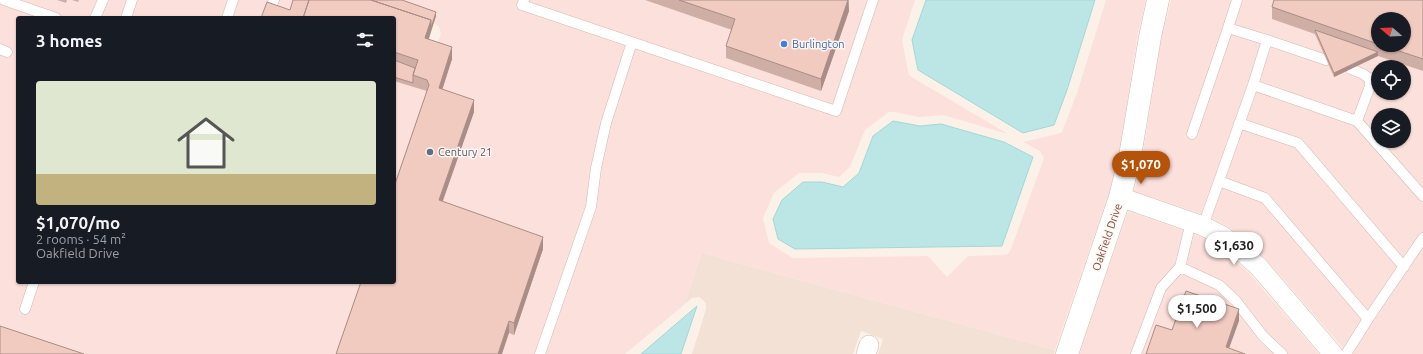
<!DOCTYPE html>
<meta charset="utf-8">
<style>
:root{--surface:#171b24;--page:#20242c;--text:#f1f3f6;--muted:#9ea1a6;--accent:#b45309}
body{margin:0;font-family:Ubuntu,sans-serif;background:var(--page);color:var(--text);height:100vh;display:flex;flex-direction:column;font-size:15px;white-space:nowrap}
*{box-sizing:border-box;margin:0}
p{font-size:13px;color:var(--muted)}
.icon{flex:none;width:22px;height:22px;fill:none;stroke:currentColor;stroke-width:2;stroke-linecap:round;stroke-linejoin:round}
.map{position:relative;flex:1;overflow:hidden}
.details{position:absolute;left:16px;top:16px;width:380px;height:268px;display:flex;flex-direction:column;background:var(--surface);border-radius:4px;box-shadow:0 1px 3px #0004}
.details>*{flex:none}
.needle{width:26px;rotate:289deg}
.controls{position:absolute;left:1371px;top:12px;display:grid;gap:8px}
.controls a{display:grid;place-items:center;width:40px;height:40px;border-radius:50%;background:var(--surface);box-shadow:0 1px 3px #0004;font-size:20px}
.price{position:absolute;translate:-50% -34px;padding:0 9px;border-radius:14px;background:#fff;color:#222;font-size:13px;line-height:26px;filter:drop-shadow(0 1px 2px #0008)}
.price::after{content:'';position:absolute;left:50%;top:24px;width:12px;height:9px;margin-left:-6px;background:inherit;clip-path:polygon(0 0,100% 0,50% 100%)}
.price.selected{background:var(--accent);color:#fff}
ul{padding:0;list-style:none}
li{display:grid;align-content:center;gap:8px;height:212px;padding:0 20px}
li span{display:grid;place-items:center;height:124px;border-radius:4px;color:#555}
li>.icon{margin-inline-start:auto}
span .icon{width:72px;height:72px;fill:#fffc;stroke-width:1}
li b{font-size:17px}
h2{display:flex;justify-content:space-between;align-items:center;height:48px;padding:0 20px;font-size:17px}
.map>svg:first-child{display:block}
.residential{fill:#f4e1d6}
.commercial{fill:#fce0dc;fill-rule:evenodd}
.water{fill:#bce6e5;stroke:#a2d8d6}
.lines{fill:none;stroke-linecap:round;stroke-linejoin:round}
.lane-casing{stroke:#d0b9b0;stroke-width:11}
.street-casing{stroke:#d0b9b0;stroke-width:20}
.secondary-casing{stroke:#d3b8ae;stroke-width:23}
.lane{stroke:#fff;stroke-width:10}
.street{stroke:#fff;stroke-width:19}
.secondary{stroke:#fff;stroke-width:22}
.wall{fill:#cfaea5;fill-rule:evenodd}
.shaded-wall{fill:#a98d86}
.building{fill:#f1cac0;stroke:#a98d86}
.shop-dot{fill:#3f7fe0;stroke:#fff5ee;stroke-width:1.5}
.service-dot{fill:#5c6f8a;stroke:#fff5ee;stroke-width:1.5}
.labels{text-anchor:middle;stroke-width:3;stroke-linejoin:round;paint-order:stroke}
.shop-label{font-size:11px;fill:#366cbe;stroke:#fff5ee;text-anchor:start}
.service-label{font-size:11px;fill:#4e5e75;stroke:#fff5ee;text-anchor:start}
.street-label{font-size:11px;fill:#76534c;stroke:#fff5ee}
</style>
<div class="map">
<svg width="1423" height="354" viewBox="0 0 1423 354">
<rect width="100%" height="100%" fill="#fcf1e8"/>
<!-- residential -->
<path class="residential" d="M702,252L723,259L1055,350L1054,354H878L883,339L861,331L853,354H692L706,309V304L704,301L699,297L692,298L685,304Z"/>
<!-- commercial -->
<path class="commercial" d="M0,0H303L297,18H18V282H394V73L427,76L441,33L439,27L434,23L364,0H915L902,39L908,71L910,76L1008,134L943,115L919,117L894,112H889L865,130L850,167L839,177L822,173H799L774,193L763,218L769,243L793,258L928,256L947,277L968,256L1003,255L1008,254L1011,249L1044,158L1040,151L1023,142L1057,134L1062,132L1077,93L1106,0H1146L1138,34L1119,153L1109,193L1055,350L723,259L702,252L685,304L625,354H0Z
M1171,0H1423V354H1348L1265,258L1229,227L1207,216L1134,191L1142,159L1161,40ZM1378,19H1404V45H1378ZM1378,67H1404V93H1378ZM1378,115H1404V141H1378Z
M1128,211L1199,236L1217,245L1249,273L1319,354H1079Z"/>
<!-- water -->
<path class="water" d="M926,0H1095L1067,90L1054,125L1023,133L918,70L912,40Z
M893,121L920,126L941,124L1004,142L1033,157L1002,246L795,249L778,239L773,219L782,200L803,182H822L843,187L859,173L873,136Z
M697,306L681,354H641Z"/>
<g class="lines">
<!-- lane casing -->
<g class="lane-casing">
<path id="lane" d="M4,0L56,18
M524,0L522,5L836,111L873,0
M272,5L274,0
M95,18L103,0
M126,18L132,0
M227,18L233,0
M1267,40L1326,60
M0,49L7,52
M1351,69L1363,74L1370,79V86L1357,121
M1253,85L1357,121L1423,196
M1239,123L1298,143L1404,267
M1192,134L1228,28
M1219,181L1265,198L1368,319L1346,354
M1191,222L1180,267L1219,285L1236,301L1263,336L1282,354
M1203,226L1253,85L1267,40L1228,28L1237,0
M25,309L34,282
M1368,319L1423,238
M540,354L591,207L596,168L606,123L632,42
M1136,354L1161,288L1180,267"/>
</g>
<!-- street casing -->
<g class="street-casing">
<path id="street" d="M1120,197L1203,226L1223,236L1258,266L1333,354
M866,354L869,345"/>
</g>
<!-- secondary casing -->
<g class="secondary-casing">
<path id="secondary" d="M1067,354L1120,197L1130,156L1150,37L1158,0"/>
</g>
<!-- lane -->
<use href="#lane" class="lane"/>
<!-- street -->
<use href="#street" class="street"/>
<!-- secondary -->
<use href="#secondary" class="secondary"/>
</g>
<!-- wall -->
<path class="wall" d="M57,0H67L66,3Z
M72,0H79L78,2Z
M645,0H849V11L821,91L726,58V46L732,30Z
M1423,0V71L1378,56L1334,77L1315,34L1272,19V7ZM1378,19L1404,45H1378Z
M290,10L436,16L429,39L452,59L442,89L474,112L442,201L543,249L514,335L509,333L336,354L427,91L394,81V18Z"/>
<!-- shaded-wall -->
<path class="shaded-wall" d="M848,0L849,11L821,91V79Z
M436,12V16L425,49V38L431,20Z
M452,47V59L439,100V88Z
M1378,52V56L1334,77V73Z
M474,100V112L439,212V200Z
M543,237V249L514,335V323Z
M1239,309V321L1227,354L1226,347Z
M509,321V333L502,354H498Z"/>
<!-- building -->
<path class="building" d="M293,0H309L303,18H261L267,2L290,10Z
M309,0H371L431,20L425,38L452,47L439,88L474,100L439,200L543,237L514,323L509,321L498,354H336L361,282H394V187L429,85L427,80L413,75L418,60L394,52V18H303Z
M371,0H402L436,12L431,28V20Z
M679,0H848L821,79L726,46L735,19Z
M1274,0H1423V59L1381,45H1404V19H1378V44L1272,7Z
M1315,30L1378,52L1334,73Z
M394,60L415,68L413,75V83L394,77Z
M1186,291L1239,309L1226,347L1245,354H1146L1156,325L1172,330Z
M0,326L84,354H0Z"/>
<!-- markers -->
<circle class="shop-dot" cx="784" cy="44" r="4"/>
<circle class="service-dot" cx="430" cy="152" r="4"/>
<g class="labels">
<!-- shop labels -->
<g class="shop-label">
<text x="792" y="48">Burlington</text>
</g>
<!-- service labels -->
<g class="service-label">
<text x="438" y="156">Century 21</text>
</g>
<!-- street labels -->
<g class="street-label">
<text transform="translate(1107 237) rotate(-71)" y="4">Oakfield Drive</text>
</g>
</g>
</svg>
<div class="controls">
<a><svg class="needle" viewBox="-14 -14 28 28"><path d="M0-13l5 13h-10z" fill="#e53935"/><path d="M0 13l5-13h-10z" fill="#9ea1a6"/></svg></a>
<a><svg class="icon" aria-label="locate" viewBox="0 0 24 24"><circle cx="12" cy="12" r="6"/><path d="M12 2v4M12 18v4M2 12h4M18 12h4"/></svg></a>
<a><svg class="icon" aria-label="layers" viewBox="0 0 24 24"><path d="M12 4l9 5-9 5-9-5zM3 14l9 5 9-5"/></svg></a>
</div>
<b class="price selected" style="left:1141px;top:185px">$1,070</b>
<b class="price" style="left:1234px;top:266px">$1,630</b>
<b class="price" style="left:1197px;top:329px">$1,500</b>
<section class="details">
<h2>3 homes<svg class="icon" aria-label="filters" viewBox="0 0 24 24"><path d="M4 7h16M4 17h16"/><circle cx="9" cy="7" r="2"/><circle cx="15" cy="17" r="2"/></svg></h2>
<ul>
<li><span style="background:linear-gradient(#dfe7d0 75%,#c2b280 0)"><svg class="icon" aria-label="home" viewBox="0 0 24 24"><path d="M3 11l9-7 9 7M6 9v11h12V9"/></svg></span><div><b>$1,070/mo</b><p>2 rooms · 54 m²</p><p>Oakfield Drive</p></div></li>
</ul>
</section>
</div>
